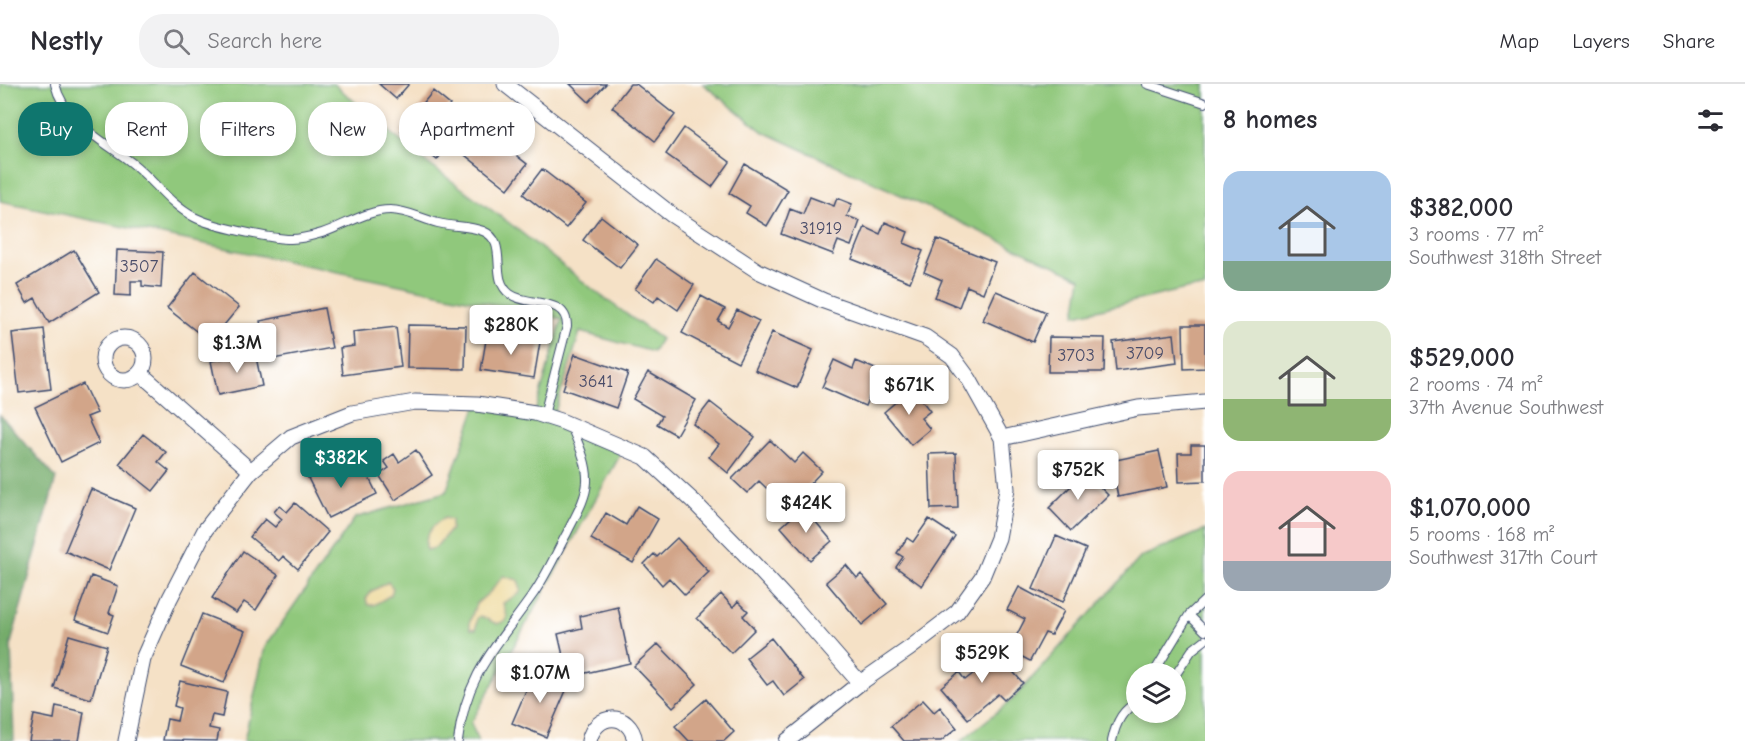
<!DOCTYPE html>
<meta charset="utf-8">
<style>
:root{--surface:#fff;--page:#f2f2f3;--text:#2b2b33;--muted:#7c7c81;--line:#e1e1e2;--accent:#0f766e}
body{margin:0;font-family:"Comic Neue",sans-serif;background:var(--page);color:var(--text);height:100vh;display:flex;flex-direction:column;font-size:22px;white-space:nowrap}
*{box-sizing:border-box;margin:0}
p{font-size:20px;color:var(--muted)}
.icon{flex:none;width:33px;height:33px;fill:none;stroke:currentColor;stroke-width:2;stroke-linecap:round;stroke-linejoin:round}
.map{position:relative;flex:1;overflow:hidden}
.drawer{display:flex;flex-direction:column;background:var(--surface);width:540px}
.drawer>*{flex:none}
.hud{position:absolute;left:18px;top:18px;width:570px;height:54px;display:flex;gap:12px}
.tools{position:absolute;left:1126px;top:579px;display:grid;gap:12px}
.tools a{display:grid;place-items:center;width:60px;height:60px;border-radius:50%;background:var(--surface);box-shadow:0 3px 9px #0003;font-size:30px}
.price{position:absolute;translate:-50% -51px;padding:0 14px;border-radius:6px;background:#fff;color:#222;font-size:20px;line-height:39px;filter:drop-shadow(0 2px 3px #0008)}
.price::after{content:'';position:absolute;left:50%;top:36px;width:18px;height:14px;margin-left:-9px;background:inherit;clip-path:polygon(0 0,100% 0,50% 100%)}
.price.on{background:var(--accent);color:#fff}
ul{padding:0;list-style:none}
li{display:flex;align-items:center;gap:18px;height:150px;padding:0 18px}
li span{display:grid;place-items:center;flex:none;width:168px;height:120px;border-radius:18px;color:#555}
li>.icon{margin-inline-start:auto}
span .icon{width:72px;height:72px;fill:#fffc;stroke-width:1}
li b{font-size:26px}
h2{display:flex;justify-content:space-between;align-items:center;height:72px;padding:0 18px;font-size:26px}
.chip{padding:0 21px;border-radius:24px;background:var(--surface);box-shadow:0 3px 9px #0003;font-size:21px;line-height:54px}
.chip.on{background:var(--accent);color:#fff}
header{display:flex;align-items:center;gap:36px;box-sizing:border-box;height:84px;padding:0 30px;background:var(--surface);border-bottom:2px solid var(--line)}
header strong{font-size:28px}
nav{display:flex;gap:33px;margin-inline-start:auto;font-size:21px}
.search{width:420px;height:54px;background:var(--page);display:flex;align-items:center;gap:15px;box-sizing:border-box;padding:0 21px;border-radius:24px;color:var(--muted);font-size:22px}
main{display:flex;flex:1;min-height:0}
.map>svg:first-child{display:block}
.green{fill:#90c87b;stroke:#567c6c;stroke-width:1.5;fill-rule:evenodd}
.forest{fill:#74ac6b;stroke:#486e64;stroke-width:1.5}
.sand{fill:#eeda9e;stroke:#84847e;stroke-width:1.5}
.building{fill:#d2a589}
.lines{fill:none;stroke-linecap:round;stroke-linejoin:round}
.service-casing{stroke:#3c4a6e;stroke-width:10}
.minor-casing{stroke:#3c4a6e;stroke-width:17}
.service{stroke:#fff;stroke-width:8}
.minor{stroke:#fff;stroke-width:15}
.labels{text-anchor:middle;stroke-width:6;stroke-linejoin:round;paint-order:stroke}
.number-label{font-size:18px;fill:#494c69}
</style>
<header>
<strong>Nestly</strong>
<div class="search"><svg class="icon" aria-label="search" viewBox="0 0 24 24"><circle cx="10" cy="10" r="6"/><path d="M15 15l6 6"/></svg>Search here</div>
<nav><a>Map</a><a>Layers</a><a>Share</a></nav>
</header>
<main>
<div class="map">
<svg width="1205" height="657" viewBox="0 0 1205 657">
<rect width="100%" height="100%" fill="#fff"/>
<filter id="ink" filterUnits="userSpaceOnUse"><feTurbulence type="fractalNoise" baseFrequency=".0167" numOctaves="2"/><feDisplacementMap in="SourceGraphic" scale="12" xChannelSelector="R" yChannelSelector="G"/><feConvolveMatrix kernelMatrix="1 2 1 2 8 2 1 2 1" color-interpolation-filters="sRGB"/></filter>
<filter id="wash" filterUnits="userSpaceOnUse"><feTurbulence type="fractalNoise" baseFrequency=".008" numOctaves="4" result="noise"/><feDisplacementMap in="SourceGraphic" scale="24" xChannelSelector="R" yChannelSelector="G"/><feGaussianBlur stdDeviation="1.35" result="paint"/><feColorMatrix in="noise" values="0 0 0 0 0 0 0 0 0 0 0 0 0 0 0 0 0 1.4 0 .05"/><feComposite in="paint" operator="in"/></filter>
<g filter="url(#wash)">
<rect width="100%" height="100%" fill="#f5e1c6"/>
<!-- green -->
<path class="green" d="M0,0H334L419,73L508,138L600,211L661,255L653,268L580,248L553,334L624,364L471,639L478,657H244L265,563L355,434L446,408L477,320L535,328L562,235L0,117Z
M703,0H1205V204H1190L1075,231L1081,194L762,47Z
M1205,446V657H961L1013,615L1141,473ZM1137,590H1176V628H1137Z"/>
<!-- forest -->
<path class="forest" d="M0,331L56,394L11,559L14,657H0Z"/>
<!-- sand -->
<path class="sand" d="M445,434L451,436V445L435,464L427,466C422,454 434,438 445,434Z
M503,492L518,496L521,506L519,510L503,519L507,532L505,537L497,540L480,532L477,534L476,545H470V537L476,520L492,506Z
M388,498L393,504L391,511L374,521H368L366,515L372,507Z"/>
<g id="blocks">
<!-- building -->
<path class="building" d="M379,0H409L396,15Z
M570,0H606L589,18Z
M630,0H636L675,31L655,57L612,23Z
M433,7L450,21L442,32L460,46L437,76L401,47Z
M684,44L730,78L712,103L666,70Z
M484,46L527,80L508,105L465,71Z
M745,80L788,106L767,142L746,129L750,122L729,109Z
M542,85L586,119L566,144L523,110Z
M810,113L834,122L837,114L852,120L847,132L860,137L851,162L838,157L833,170L781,150L790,125L803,130Z
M601,132L638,161L620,184L583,156Z
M885,138L908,148L904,159L923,167L910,198L852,175L865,143L880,150Z
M937,155L995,178L983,209L967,202L959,223L935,213L942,196L924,188Z
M74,166L99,208L49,239L35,214L27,219L17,201Z
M117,166L163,168L161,204L142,202V197H131V212L115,211Z
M656,175L694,201L678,226L658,212L654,218L635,205Z
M195,188L239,223L210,258L167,224Z
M996,207L1046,228L1033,258L983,236Z
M701,212L725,225L718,237L728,243L737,226L759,237L738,278L682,249Z
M324,224L332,264L268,276L260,237Z
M408,241L466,242L465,285L407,284Z
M1183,241H1205V284L1184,285Z
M396,243L401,283L343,291L340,264L354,262L353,248Z
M44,245L51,305L19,309L12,249Z
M772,248L813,266L797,304L755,286Z
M487,250L540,258L534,294L481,286Z
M1174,250L1177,279L1116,287L1113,258Z
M1049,253L1105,254L1104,288H1048Z
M255,268L262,302L218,311L211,277Z
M575,270L628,289L616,324L563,305Z
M834,276L853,285L856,277L880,287L865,322L822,303Z
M648,288L696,316L676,351L657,340L662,332L633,315Z
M83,300L97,329L87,333L99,359L61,378L35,323Z
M912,304L930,327L921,334L930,345L911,361L884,328Z
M710,318L755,353L728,389L709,373L719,360L693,340Z
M143,350L166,368L158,378L169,387L153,407L119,380Z
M770,356L794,379L803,369L822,387L787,424L759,397L747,409L732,395Z
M1191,361H1205V397L1179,398L1178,369H1191Z
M416,366L432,391L395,416L379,391L389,384L384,377L394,370L399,378Z
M1159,367L1167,403L1118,413L1111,377Z
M956,369L958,424L931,425L929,370Z
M332,380L339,394L363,382L377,410L328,434L307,392Z
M1085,388L1108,411L1071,447L1049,424Z
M91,405L135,424L109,486L65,467Z
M295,419L328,448L298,485L283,472L279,477L250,453L265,435L275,443L282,435L274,428L279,422L287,428Z
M637,422L658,435L633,479L591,455L606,429L626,441Z
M803,423L832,457L810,476L781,443Z
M929,435L955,452L922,502L896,483L903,473L897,469L907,454L913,458Z
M1056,452L1086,465L1063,518L1033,505Z
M677,454L709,488L685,511L669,494L662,501L644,480L654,470L657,473Z
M243,467L278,491L256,526L244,518L236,529L212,514Z
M846,481L857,494L861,490L887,520L862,541L826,498Z
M91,492L118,502L109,529L114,531L108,548L75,536Z
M1019,503L1064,527L1051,551L1045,549L1030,577L1009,566L1025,535L1007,526Z
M721,510L733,523L738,517L748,527L743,532L755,545L731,569L697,534Z
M618,523L630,579L568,593L558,550L582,544L580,532Z
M202,530L245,547L224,599L181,582Z
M69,551L107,562L91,615L54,604Z
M771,554L804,596L784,612L773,597L767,601L746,574Z
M658,560L697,600L673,623L634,582Z
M992,564L1023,599L1004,616L998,610L968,635L941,603L959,588L965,596L979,585L973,579Z
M534,588L568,602L546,653L512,639Z
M180,597L227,608L222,633L212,631L209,644L219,646L217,657L163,656L167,635L177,637L180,624L174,622Z
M706,615L734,648L724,657H689L675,642Z
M923,616L934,628L940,623L957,644L941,657H904L891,642Z
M56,622L84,628L79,657H29L34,631L54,635Z"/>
</g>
</g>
<g filter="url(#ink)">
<use href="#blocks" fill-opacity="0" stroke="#3c4a6e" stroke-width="1.5"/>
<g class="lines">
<!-- service casing -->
<g class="service-casing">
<path id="service" d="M55,0C64,38 104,57 132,79C154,96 169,120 194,133C211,142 271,155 291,155C301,155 312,152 322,149C344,142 367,126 390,126C407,126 422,135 438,139C453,143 468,141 483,147C510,158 488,194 510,210C528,223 567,212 567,242L544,331
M1147,0L1205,19
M1189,531L1205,547
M1153,590L1189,531L1205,516
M1176,590L1192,566L1205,556
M458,657C466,589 497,562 534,509C547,490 556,469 567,449C574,434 586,416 587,398C588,379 578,359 571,342
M1112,657C1115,642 1122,625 1137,619"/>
</g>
<!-- minor casing -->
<g class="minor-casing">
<path id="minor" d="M505,0L672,131L758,187L824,217L925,253L952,272L969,295L1002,354L1007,405L998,454L982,493L957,528L910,564L860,599L787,657
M103 275a21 21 0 1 1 42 0a21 21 0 1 1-42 0Z
M140,289L251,387
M1002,354L1138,324L1205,318
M126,657L143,575L170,514L205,446L251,387L291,353L352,329L415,318L477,320L535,329L563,338L645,373L693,417L742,467L794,523L860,599
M589,657C595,628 630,627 635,657"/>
</g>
<!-- service -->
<use href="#service" class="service"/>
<!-- minor -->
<use href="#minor" class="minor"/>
</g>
</g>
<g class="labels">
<!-- number labels -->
<g class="number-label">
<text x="821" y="150">31919</text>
<text x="139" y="188">3507</text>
<text x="1145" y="275">3709</text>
<text x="1076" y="277">3703</text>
<text x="596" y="303">3641</text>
</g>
</g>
</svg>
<div class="tools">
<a><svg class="icon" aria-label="layers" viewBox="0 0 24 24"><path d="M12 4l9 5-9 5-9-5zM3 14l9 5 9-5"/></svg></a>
</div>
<b class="price" style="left:511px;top:272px">$280K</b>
<b class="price" style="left:237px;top:290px">$1.3M</b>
<b class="price" style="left:909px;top:332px">$671K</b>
<b class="price on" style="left:341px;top:405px">$382K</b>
<b class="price" style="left:1078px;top:417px">$752K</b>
<b class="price" style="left:806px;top:450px">$424K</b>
<b class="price" style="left:982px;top:600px">$529K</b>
<b class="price" style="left:540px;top:620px">$1.07M</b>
<div class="hud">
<a class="chip on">Buy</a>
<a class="chip">Rent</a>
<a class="chip">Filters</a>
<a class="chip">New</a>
<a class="chip">Apartment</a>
</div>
</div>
<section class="drawer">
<h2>8 homes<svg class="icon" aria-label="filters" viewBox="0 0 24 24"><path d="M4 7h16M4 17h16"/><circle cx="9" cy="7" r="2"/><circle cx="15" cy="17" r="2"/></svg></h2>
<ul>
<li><span style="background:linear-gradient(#a9c7e8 75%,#7fa58c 0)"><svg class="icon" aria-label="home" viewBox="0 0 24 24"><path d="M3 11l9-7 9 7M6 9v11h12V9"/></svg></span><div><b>$382,000</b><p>3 rooms · 77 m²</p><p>Southwest 318th Street</p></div></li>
<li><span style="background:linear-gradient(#dfe7d0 65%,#8fb573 0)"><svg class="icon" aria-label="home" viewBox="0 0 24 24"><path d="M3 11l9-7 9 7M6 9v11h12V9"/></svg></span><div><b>$529,000</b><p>2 rooms · 74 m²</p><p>37th Avenue Southwest</p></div></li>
<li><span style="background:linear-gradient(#f6c9c9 75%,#9aa5b1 0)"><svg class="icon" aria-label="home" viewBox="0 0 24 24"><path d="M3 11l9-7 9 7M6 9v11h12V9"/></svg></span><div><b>$1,070,000</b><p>5 rooms · 168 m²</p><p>Southwest 317th Court</p></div></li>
</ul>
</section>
</main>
